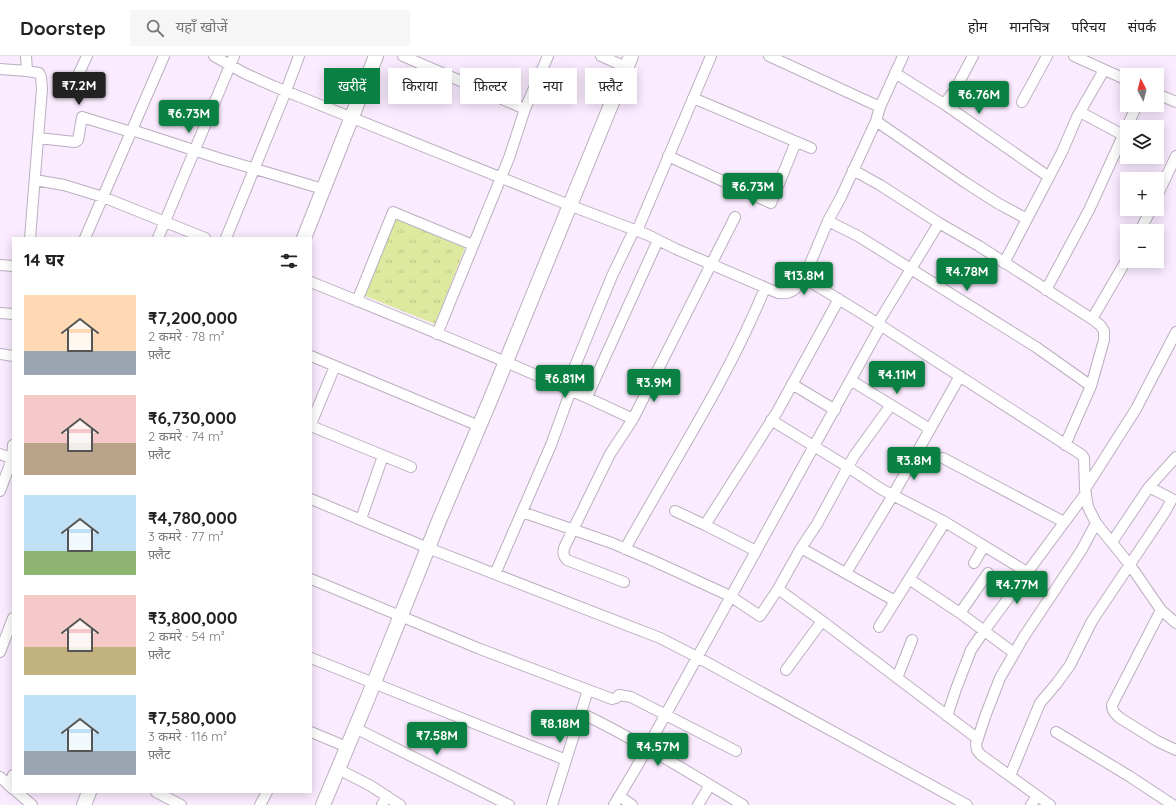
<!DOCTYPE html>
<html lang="hi">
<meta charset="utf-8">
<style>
:root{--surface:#fff;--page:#f6f6f6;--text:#222;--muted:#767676;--line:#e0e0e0;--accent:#0b8043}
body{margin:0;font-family:Quicksand,"Noto Sans Devanagari",sans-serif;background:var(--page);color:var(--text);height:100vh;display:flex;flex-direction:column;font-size:15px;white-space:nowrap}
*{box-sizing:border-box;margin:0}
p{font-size:13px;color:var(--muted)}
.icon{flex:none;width:22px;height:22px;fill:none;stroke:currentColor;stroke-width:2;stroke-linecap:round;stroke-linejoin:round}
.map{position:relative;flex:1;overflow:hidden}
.drawer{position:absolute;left:12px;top:181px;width:300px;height:556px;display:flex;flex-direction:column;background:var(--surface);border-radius:0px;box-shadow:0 2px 10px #0003}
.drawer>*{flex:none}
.banner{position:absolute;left:324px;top:12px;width:380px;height:36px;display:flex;gap:8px}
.needle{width:26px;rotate:353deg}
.fabs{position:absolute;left:1120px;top:12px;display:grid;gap:8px}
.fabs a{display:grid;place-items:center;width:44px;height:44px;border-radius:0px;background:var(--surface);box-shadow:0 2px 10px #0003;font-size:20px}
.price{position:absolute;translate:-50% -34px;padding:0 9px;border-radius:4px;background:var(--accent);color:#fff;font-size:13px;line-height:26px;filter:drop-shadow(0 1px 2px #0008)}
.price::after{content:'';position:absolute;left:50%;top:24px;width:12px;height:9px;margin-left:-6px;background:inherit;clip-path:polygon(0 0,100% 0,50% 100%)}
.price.current{background:#222;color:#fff}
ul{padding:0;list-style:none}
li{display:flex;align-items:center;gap:12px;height:100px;padding:0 12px}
li span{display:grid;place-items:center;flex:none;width:112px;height:80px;border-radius:0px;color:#555}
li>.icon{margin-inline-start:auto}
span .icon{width:48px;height:48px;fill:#fffc;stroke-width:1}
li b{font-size:17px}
h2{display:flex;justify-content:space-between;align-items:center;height:48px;padding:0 12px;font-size:17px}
.pill{padding:0 14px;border-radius:0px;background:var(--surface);box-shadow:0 2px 10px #0003;font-size:14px;line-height:36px}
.pill.current{background:var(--accent);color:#fff}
header{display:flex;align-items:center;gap:24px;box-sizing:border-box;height:56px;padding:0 20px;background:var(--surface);border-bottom:1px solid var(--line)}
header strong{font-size:19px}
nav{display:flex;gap:22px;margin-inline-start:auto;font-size:14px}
.search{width:280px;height:36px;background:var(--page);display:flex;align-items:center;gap:10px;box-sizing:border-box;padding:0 14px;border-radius:0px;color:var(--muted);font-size:15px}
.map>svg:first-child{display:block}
.park{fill:url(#park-tufts)}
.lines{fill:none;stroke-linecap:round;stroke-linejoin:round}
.street-casing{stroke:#bcaec0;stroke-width:12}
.secondary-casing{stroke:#bcaec0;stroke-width:16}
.street{stroke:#fff;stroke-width:10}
.secondary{stroke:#fff;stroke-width:14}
</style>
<header>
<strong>Doorstep</strong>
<div class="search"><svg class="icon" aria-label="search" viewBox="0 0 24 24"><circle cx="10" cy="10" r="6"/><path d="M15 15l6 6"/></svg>यहाँ खोजें</div>
<nav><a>होम</a><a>मानचित्र</a><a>परिचय</a><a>संपर्क</a></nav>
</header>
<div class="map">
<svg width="1176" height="749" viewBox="0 0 1176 749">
<defs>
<pattern id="park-tufts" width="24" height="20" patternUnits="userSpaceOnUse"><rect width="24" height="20" fill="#dce99f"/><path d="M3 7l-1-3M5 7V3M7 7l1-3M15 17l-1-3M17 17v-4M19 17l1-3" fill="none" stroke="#bdc88a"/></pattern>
</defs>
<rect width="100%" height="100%" fill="#faebfe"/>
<!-- park -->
<path class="park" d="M396,163L465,192L435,268L365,240Z"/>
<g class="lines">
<!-- street casing -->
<g class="street-casing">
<path id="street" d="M26,0L27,15
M214,0L244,17L273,30L569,149L648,179L676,193L778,237C791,239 798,232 804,222L828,165L841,141L876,65L880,51L903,0
M403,0L525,53
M601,0L626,11
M769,0L880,51
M1074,0L1127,24
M0,13L27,15L39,17L41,21L42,33L30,182
M895,17L944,48L1049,121
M72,32L87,0
M1157,38L1176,46
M693,42L811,92
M1022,46L1047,0
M944,48L955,34L973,0
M1080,56L1123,79
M876,65L966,127L999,148L1027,163
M132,74L218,102L323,133
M38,82L75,86L78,84L82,61L131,76
M668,100L771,147L796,86
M853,114L880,129L939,167L979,190L1092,263L1100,269L1104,275V284L1091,330L1065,389
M35,124L64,129L103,141L205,182
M1157,140L1176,100
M828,165L858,180L1036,291L1091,330
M637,175L711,0
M1140,175L1151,153
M85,182L164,0
M158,182L234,0
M226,182L286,35L299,0
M1004,207L1062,96L1077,61L1104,14
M0,209L13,210
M804,222L866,260L1082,399L1084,402L1085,433L1088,451L1096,467L1130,509L1161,554L1176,567
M311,226C419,270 528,313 633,363
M1046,234L1089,154L1137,49
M357,245L393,156L473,189
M0,257L13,258
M1092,263L1127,203
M878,267L939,167
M437,278L509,102L525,53L548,0
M0,298L13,300
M311,300L479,370
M852,325L930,373
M792,328L835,354
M566,332L612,220L634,174
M587,341L658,184
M771,364L848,411L881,433L945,466L1027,516
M311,368L335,310
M311,370L411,411
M0,398L13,403
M943,402L1064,466
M1085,433L1136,353L1176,276
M0,435L12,403L13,389
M311,443L428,492L660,582L697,601L967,749
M675,455L705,469
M522,456L612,487L656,506L730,540L760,560L778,533L801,492L817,468L854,400L891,349
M361,463L383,400
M1112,486L1149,431L1176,401
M801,492L895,545
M625,493C673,406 728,323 765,232
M756,495L705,469L777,356L839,243
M974,507L984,490
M846,517L893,439L960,320
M495,518L551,389L571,334
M311,523L480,593L612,643L616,642L619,639L631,641L736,695
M909,523L960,557L1014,597
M624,526L567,504C563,500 563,497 564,492L610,398L633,363L735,161
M778,533L822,565L978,683
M1161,554L1112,649C1112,655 1115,658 1120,662L1157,685L1176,694
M960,557L988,517
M879,571L945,466
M0,596L13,562
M311,602L566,704
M786,614L822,565
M897,622L912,584
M581,657C637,684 690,717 743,749
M947,660L956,633L971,594L984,575L1086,437
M355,672L509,749
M311,676L347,691
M1056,676L1129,720L1173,749
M338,713L371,730L400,749
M1010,720L1040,647L1057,627L1070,609L1092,565L1165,456L1172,443L1149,431
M0,721L13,733
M9,729L13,719
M17,736L32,749
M156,736L181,749
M619,740L632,749
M260,749L267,736
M382,749L387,740
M552,749L588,634
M614,749L636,712L881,269
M698,749L710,729
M1031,749L1037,740
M1050,749L981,699L977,694L976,688L986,658L1000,622L1023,582L1081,495L1096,467"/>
</g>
<!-- secondary casing -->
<g class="secondary-casing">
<path id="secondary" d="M304,182L376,0
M84,749L89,736
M323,749L367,644L438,467L489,347L631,0"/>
</g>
<!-- street -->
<use href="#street" class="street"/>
<!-- secondary -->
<use href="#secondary" class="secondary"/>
</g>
</svg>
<div class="fabs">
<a><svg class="needle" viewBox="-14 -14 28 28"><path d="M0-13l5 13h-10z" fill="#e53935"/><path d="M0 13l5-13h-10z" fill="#767676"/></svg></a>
<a><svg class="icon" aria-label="layers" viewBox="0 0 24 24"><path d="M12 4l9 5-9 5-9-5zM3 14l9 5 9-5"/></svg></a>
<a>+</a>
<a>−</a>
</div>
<b class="price current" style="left:79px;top:50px">₹7.2M</b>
<b class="price" style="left:979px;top:59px">₹6.76M</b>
<b class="price" style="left:189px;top:78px">₹6.73M</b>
<b class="price" style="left:753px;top:151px">₹6.73M</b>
<b class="price" style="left:967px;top:236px">₹4.78M</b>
<b class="price" style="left:804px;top:240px">₹13.8M</b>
<b class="price" style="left:897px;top:339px">₹4.11M</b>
<b class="price" style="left:565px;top:343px">₹6.81M</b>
<b class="price" style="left:654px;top:347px">₹3.9M</b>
<b class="price" style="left:914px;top:425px">₹3.8M</b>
<b class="price" style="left:1017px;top:549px">₹4.77M</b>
<b class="price" style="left:560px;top:688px">₹8.18M</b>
<b class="price" style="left:437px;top:700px">₹7.58M</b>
<b class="price" style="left:658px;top:711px">₹4.57M</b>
<div class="banner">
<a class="pill current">खरीदें</a>
<a class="pill">किराया</a>
<a class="pill">फ़िल्टर</a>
<a class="pill">नया</a>
<a class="pill">फ़्लैट</a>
</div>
<section class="drawer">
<h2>14 घर<svg class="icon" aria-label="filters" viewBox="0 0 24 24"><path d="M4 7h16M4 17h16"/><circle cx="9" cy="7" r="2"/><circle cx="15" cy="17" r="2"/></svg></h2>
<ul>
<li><span style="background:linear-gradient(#ffd9b3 70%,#9aa5b1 0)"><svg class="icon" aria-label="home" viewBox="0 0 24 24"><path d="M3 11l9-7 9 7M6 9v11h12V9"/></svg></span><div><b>₹7,200,000</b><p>2 कमरे · 78 m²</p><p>फ़्लैट</p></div></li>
<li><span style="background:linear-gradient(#f6c9c9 60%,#b9a48a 0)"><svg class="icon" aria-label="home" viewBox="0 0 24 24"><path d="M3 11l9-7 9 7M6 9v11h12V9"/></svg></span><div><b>₹6,730,000</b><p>2 कमरे · 74 m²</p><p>फ़्लैट</p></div></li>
<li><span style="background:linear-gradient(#bfe0f5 70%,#8fb573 0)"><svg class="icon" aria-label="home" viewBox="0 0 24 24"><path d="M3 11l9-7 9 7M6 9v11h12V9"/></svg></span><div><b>₹4,780,000</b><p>3 कमरे · 77 m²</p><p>फ़्लैट</p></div></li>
<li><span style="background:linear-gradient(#f6c9c9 65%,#c2b280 0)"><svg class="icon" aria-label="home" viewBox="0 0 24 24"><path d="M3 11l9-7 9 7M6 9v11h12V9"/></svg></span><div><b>₹3,800,000</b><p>2 कमरे · 54 m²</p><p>फ़्लैट</p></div></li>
<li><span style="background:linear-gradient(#bfe0f5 70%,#9aa5b1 0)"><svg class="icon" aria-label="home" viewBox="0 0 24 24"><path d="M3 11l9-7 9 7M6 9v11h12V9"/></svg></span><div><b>₹7,580,000</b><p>3 कमरे · 116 m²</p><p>फ़्लैट</p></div></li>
</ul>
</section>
</div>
